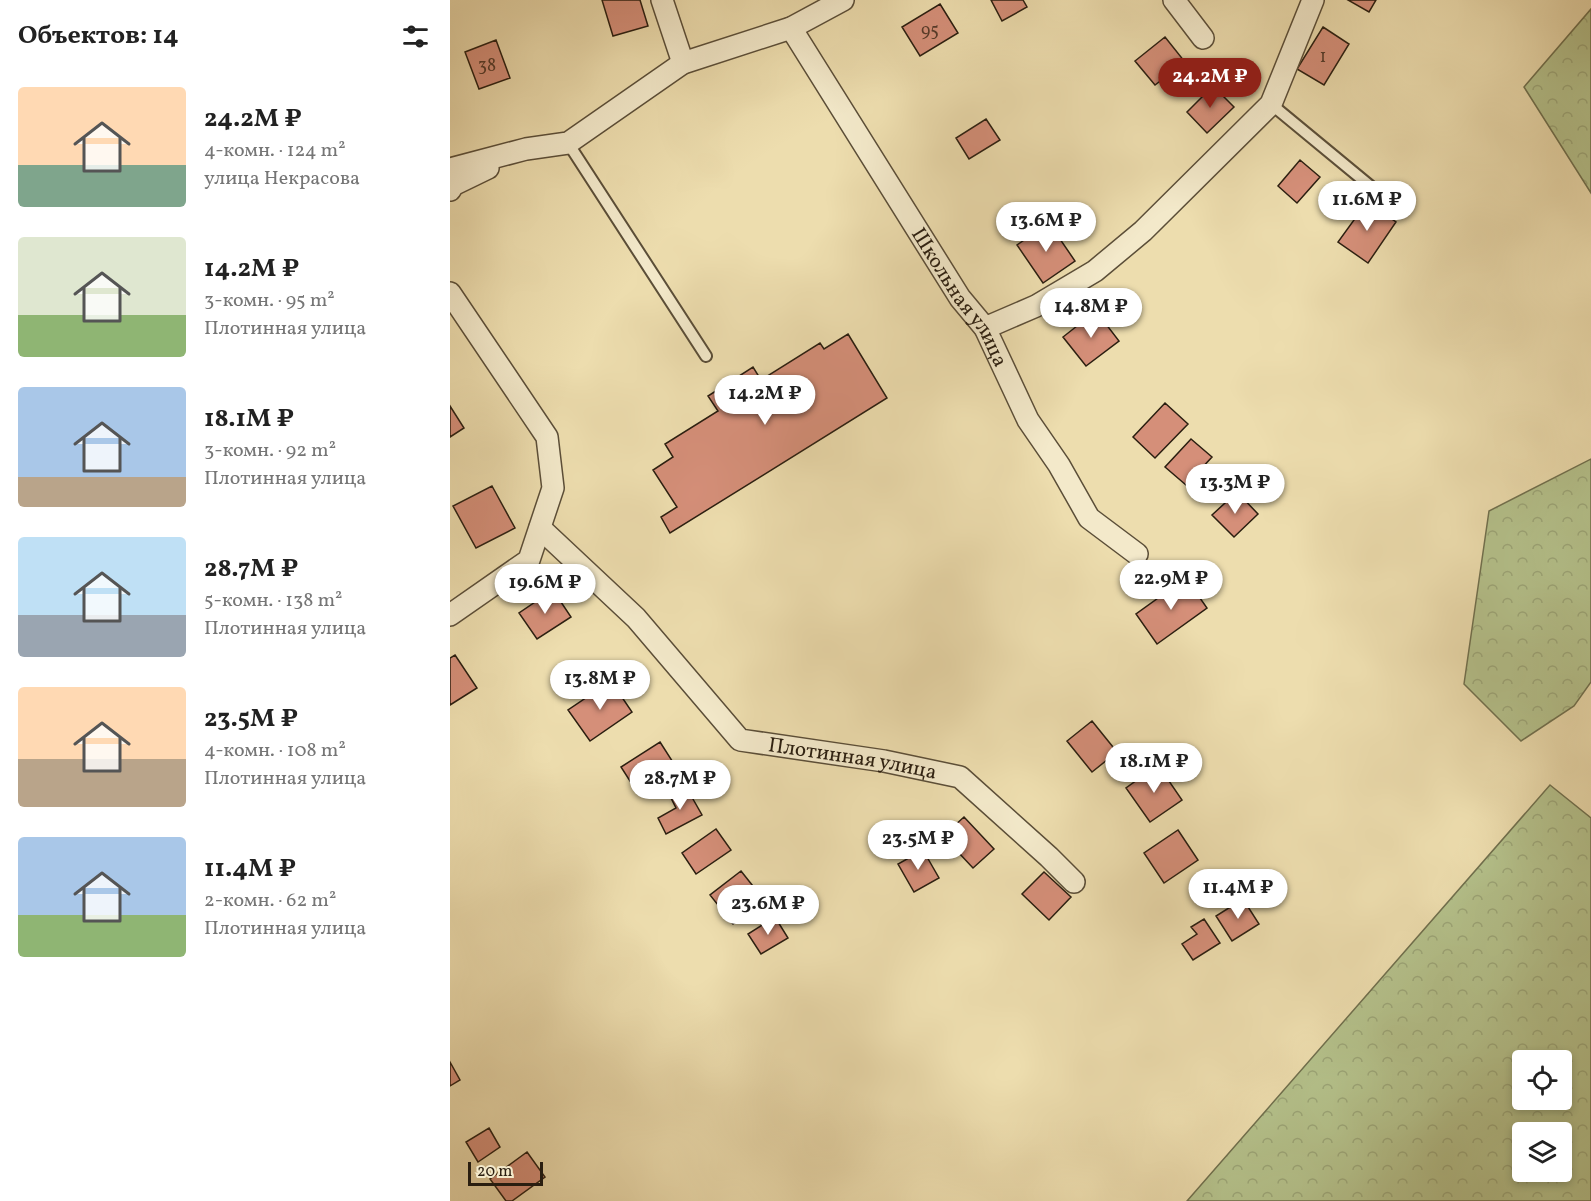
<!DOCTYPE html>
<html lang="ru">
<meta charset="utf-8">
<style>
:root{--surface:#fff;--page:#f2f2f2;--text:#222;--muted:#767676;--accent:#8f2418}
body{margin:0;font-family:Vollkorn,serif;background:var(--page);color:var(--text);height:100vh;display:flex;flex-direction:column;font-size:22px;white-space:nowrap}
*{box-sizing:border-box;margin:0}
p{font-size:20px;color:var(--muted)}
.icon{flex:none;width:33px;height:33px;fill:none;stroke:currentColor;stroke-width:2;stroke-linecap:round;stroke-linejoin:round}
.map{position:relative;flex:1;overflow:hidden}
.drawer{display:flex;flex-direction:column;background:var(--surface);width:450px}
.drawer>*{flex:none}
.tools{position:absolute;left:1062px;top:1050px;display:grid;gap:12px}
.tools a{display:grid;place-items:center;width:60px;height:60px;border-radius:6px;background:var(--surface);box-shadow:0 3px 9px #0003;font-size:30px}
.scale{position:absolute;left:18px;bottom:15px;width:75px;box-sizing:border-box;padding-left:6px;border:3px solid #2a1e10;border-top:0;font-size:16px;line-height:21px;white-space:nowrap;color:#2a1e10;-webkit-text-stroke:4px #f3e9ca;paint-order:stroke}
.price{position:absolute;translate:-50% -51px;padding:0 14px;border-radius:21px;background:#fff;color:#222;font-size:20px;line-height:39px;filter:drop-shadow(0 2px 3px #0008)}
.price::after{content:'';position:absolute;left:50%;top:36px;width:18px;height:14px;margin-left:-9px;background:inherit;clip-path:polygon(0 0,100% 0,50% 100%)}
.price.selected{background:var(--accent);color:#fff}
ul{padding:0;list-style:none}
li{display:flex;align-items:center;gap:18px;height:150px;padding:0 18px}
li span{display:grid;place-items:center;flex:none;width:168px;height:120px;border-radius:6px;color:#555}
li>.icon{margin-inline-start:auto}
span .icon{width:72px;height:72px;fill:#fffc;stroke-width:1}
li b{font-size:26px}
h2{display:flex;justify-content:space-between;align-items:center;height:72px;padding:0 18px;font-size:26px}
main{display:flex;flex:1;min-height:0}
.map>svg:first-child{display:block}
.forest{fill:url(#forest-crowns);stroke:#70704e;stroke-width:1.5;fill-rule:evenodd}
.building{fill:#d58f79;stroke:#2a1e10;stroke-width:1.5}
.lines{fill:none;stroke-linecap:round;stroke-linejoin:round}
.lane-casing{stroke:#5b4e38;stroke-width:14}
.street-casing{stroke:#5b4e38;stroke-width:24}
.lane{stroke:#f3e9ca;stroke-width:10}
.street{stroke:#f3e9ca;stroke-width:21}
.labels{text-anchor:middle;stroke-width:6;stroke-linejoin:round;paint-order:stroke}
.number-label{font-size:18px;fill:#553a2a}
.street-label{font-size:21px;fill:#2a1e10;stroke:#f3e9ca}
</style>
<main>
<section class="drawer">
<h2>Объектов: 14<svg class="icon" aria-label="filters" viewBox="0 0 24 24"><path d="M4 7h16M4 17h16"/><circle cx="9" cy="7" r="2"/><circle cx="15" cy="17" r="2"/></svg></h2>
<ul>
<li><span style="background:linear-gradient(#ffd9b3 65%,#7fa58c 0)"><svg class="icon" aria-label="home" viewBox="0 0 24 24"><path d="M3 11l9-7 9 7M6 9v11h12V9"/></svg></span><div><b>24.2M ₽</b><p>4-комн. · 124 m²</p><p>улица Некрасова</p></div></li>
<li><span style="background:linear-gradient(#dfe7d0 65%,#8fb573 0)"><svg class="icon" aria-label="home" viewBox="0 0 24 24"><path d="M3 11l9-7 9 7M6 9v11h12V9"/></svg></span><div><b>14.2M ₽</b><p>3-комн. · 95 m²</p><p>Плотинная улица</p></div></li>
<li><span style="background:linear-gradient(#a9c7e8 75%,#b9a48a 0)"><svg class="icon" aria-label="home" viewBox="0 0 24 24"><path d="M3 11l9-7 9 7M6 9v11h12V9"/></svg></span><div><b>18.1M ₽</b><p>3-комн. · 92 m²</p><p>Плотинная улица</p></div></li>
<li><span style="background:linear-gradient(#bfe0f5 65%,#9aa5b1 0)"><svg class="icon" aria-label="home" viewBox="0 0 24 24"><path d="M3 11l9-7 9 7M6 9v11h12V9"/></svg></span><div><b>28.7M ₽</b><p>5-комн. · 138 m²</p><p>Плотинная улица</p></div></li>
<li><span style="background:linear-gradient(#ffd9b3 60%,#b9a48a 0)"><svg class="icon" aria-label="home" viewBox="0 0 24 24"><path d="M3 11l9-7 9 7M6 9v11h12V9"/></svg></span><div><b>23.5M ₽</b><p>4-комн. · 108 m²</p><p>Плотинная улица</p></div></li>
<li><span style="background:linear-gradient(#a9c7e8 65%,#8fb573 0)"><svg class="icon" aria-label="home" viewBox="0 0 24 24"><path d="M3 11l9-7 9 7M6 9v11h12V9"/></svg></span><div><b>11.4M ₽</b><p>2-комн. · 62 m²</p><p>Плотинная улица</p></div></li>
</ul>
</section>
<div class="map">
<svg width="1141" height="1201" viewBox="0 0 1141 1201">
<defs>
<pattern id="forest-crowns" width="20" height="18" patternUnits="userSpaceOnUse" patternTransform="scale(1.5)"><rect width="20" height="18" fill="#b5c28c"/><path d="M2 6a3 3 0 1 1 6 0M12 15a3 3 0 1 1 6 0" fill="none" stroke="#9ca678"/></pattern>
</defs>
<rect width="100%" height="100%" fill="#edddae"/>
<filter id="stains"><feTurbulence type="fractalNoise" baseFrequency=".00333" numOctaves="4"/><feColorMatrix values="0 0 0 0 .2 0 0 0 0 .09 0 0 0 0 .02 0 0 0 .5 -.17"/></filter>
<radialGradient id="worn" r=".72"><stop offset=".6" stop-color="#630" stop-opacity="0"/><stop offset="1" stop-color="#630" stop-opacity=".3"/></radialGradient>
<!-- forest -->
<path class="forest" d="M1141,9V193L1074,87Z
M1141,459V682L1124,706L1071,741L1014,684L1039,511Z
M1100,785L1141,818V1201H737ZM1112,1060V1100H1072V1060ZM1112,1132V1172H1072V1132Z"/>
<!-- building -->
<path class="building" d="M152,0H190L198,26L163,36Z
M541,0H573L577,7L552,21Z
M898,0H926L919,12Z
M490,4L508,33L470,56L452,27Z
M873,27L899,44L874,85L847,69Z
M715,37L735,62L705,85L685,61Z
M46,40L60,78L29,89L15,52Z
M763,86L784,107L757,133L737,112Z
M536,119L550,140L519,159L506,138Z
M850,160L870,177L847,203L828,186Z
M917,202L946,222L918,263L888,242Z
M599,223L625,261L593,283L567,245Z
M646,311L669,341L636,366L613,337Z
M398,334L437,398L220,533L211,517L227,507L203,470L223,457L215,444L268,411L258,396L303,367L311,380L370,343L374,349Z
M715,403L738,424L705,458L683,437Z
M0,406L14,428L0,437Z
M741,439L762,457L736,485L715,467Z
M42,486L65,528L26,548L3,506Z
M787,492L808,514L784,537L762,515Z
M736,578L757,608L707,644L686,614Z
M103,590L121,617L87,639L69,613Z
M5,655L27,688L0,705V658Z
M161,681L182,712L140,741L118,710Z
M642,721L667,752L642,772L617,741Z
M210,742L226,767L187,792L171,767Z
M708,765L732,800L700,822L676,788Z
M235,785L252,815L216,834L208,818L226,808L219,794Z
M514,817L544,849L523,868L493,836Z
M266,829L281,850L246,874L232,853Z
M728,830L748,860L714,883L694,853Z
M473,850L489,878L464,892L448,864Z
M291,871L314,900L283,924L260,895Z
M594,872L621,897L599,920L572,894Z
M793,899L809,924L782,941L766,916Z
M325,917L338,938L311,954L298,934Z
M754,919L770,943L743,960L732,944L747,934L741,927Z
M0,1062L10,1080L0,1086Z
M39,1128L50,1147L28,1162L16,1142Z
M77,1152L95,1177L62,1201H56L40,1179Z"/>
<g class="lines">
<!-- lane casing -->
<g class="lane-casing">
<path id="lane" d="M821,104L936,199
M118,143L256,356"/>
</g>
<!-- street casing -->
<g class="street-casing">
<g id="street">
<path d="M212,0L233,63"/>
<path d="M724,0L753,38"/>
<path id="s1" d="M341,28L510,298L535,328L578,420L609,465L639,518L687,554"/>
<path d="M0,169L76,149L118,143L233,63L341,28L393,0"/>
<path d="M0,190L3,185L38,168"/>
<path d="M0,293L97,437L103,488L79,560L0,615"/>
<path d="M535,328L586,306L645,271L693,231L821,104L863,0"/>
<path id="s2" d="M90,528L186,618L290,740L434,761L510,777L599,857L624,882"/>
</g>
</g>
<!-- lane -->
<use href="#lane" class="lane"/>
<!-- street -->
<use href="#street" class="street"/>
</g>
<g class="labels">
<!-- number labels -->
<g class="number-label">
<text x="480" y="36">95</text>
<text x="873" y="62">1</text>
<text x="37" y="71">38</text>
</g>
<!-- street labels -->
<g class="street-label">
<text dy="7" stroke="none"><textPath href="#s1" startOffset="318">Школьная улица</textPath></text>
<text dy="7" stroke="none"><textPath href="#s2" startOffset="406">Плотинная улица</textPath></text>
</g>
</g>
<rect width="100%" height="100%" filter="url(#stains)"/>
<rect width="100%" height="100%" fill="url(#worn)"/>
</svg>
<div class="tools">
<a><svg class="icon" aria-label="locate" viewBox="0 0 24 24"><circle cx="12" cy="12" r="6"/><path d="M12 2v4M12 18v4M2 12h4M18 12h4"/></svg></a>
<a><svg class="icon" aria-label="layers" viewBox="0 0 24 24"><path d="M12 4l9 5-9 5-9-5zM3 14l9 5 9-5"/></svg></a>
</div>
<div class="scale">20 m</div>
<b class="price selected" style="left:760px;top:109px">24.2M ₽</b>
<b class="price" style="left:917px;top:232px">11.6M ₽</b>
<b class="price" style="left:596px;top:253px">13.6M ₽</b>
<b class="price" style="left:641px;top:339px">14.8M ₽</b>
<b class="price" style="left:315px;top:426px">14.2M ₽</b>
<b class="price" style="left:785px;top:515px">13.3M ₽</b>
<b class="price" style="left:721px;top:611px">22.9M ₽</b>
<b class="price" style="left:95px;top:615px">19.6M ₽</b>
<b class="price" style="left:150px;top:711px">13.8M ₽</b>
<b class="price" style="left:704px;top:794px">18.1M ₽</b>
<b class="price" style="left:230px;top:811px">28.7M ₽</b>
<b class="price" style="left:468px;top:871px">23.5M ₽</b>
<b class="price" style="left:788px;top:920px">11.4M ₽</b>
<b class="price" style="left:318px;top:936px">23.6M ₽</b>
</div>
</main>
